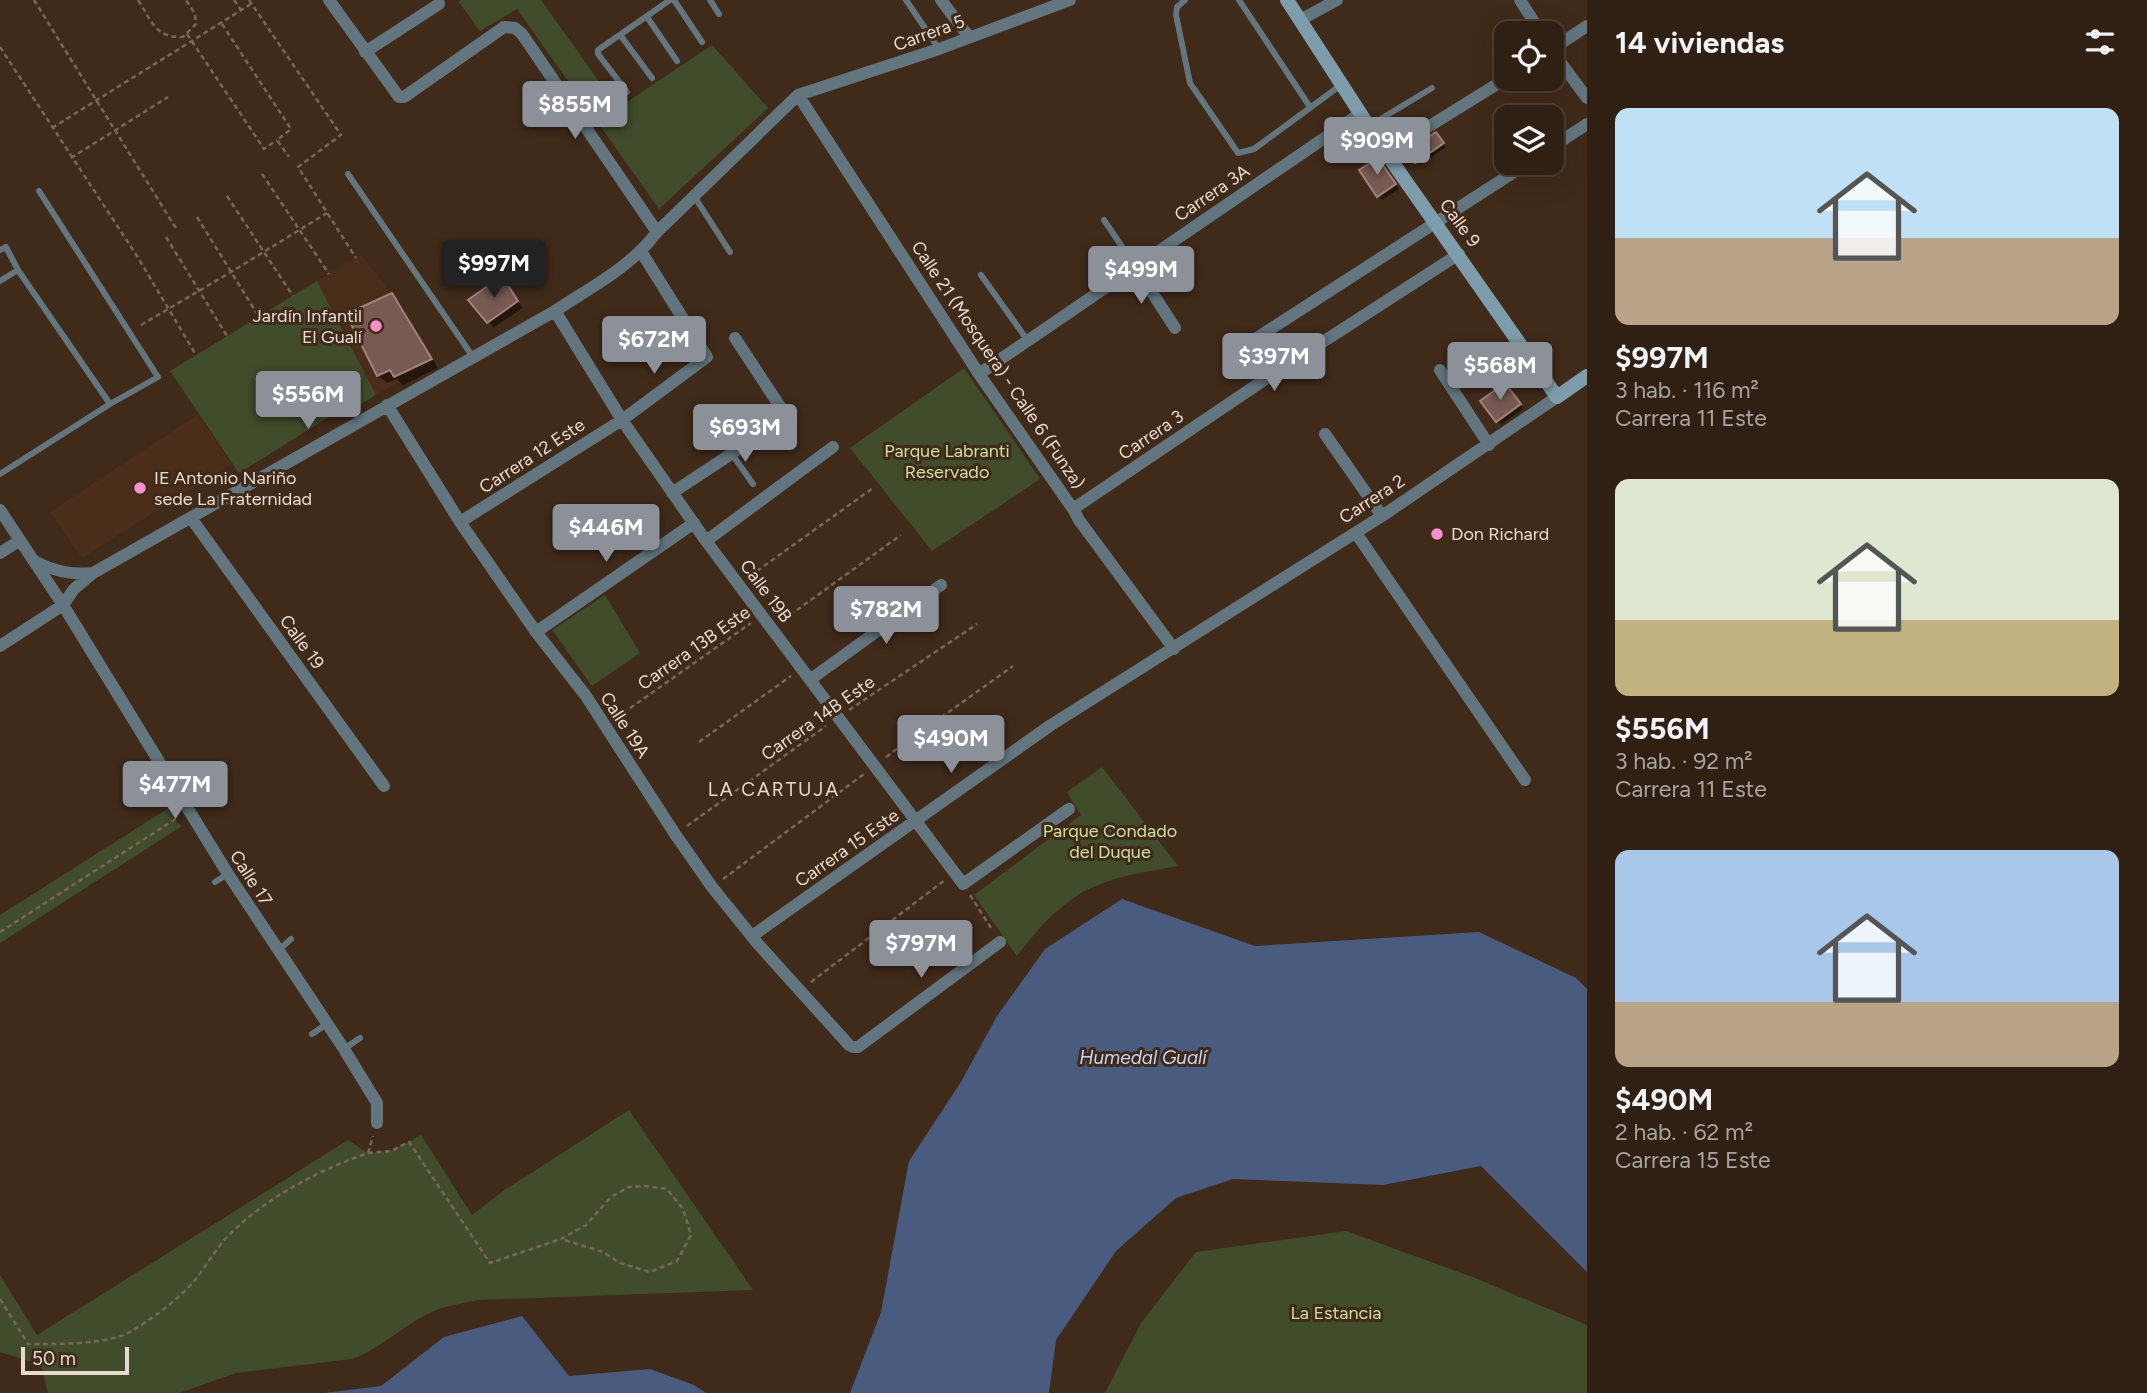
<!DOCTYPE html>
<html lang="es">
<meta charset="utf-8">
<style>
:root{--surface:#302014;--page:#3c2d22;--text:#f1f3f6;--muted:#a8a3a0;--line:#4b3e34;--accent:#8c9099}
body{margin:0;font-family:Figtree,sans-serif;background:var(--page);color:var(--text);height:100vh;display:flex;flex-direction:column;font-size:26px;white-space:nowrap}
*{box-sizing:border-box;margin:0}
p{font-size:23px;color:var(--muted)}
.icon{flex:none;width:38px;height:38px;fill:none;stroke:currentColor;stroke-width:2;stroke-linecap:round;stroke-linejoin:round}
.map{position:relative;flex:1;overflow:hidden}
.details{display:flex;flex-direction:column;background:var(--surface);width:560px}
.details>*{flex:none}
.fabs{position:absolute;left:1494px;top:21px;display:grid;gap:14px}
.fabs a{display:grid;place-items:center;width:70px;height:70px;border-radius:14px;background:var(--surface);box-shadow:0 7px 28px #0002,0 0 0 2px var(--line);font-size:35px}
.scale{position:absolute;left:21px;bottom:18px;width:108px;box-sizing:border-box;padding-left:7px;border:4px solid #e9dad0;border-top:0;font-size:19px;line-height:24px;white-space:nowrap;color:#e9dad0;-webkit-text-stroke:5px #402a1a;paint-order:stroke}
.price{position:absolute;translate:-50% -60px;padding:0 16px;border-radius:7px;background:var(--accent);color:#fff;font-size:23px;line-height:46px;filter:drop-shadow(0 2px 4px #0008)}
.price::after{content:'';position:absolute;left:50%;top:42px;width:21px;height:16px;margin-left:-10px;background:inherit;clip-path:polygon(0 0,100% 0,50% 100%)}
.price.selected{background:#222;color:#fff}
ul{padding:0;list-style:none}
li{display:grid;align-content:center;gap:14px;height:371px;padding:0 28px}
li span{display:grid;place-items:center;height:217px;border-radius:14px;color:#555}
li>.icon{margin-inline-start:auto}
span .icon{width:126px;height:126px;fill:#fffc;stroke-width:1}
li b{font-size:30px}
h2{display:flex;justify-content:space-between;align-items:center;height:84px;padding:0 28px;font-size:30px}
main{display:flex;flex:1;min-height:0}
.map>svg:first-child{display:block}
.built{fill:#4a2e19}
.green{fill:#414c2b}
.water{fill:#495b7e}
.shadow{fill:#0007}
.building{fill:#785953;stroke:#a3827c;stroke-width:2}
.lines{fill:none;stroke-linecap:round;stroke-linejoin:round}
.path{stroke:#7a6658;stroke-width:2.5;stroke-dasharray:5 3.5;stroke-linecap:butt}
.service{stroke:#63767f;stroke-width:6}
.minor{stroke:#63767f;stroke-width:12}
.secondary{stroke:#7e9dac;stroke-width:14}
.poi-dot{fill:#f890cb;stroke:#402a1a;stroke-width:2.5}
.labels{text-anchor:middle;stroke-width:6;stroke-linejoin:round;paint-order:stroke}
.street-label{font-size:18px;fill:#e9dad0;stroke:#402a1a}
.poi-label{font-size:18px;fill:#e9dad0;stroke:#402a1a;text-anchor:start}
.park-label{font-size:18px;fill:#c8e09e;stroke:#402a1a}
.neighbourhood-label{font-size:19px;letter-spacing:2px;fill:#e9dad0;stroke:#402a1a}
.water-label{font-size:19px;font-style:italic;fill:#c3d6fa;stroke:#402a1a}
</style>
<main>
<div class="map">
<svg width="1587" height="1393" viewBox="0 0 1587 1393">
<rect width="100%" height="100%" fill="#402a1a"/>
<!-- built -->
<path class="built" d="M361,255L392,293L433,363L376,395L317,281Z
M198,414L231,464L82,558L50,512Z"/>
<!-- green -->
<path class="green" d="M461,0H541L618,108L712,45L768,108L659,209L517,9L480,31L458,1Z
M317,281L376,395L361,404L356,400L239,473L170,371Z
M964,368L1040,479L932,551L850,448Z
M605,595L640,653L592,686L552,630Z
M1102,767L1178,866C1153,871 1126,874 1103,883C1066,896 1040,926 1017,956L974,895L1081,815L1067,792Z
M170,807L174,820L182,826L0,943V915Z
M629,1110L753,1290L477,1300C465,1303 451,1305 439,1309C407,1321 383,1348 352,1359L236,1373L179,1393H48L41,1365L0,1352V1275L37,1335L348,1140L368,1153L391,1151L421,1135L472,1215L506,1189Z
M1346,1231L1475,1278L1587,1325V1393H1105L1141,1323L1196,1252Z"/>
<!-- water -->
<path class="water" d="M1122,899L1255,946L1479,932L1576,978L1587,989V1272L1481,1166L1383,1185L1233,1179L1176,1198L1116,1251L1056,1340L1049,1393H850L881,1312L909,1161L961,1082L997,1016L1045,949Z
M522,1316L569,1376L650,1369L694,1385L706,1393H324L381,1386L444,1337Z"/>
<!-- shadow -->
<path class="shadow" d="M1440,138L1446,147L1420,165L1416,161Z
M1381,163L1399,189L1382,200L1361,171Z
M502,279L523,308L494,327L488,321Z
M391,295L400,304L438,368L403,385L397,379L387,383L378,375Z
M1509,389L1523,409L1501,425L1483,401Z"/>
<!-- building -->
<path class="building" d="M1436,132L1444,143L1415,163L1407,150Z
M1378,158L1396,184L1377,197L1359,170Z
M502,276L518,301L487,323L468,300Z
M392,293L432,359L394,377L390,370L377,376L346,314Z
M1505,383L1521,404L1496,422L1480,401Z"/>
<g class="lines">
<!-- path -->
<path class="path" d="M34,0L177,230
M138,0C152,21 155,38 183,37L196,24L195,14L186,0
M234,0L241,10
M249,0L341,135L298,167L356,258
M222,24L291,129L277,140L289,157
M187,34L264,149L277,140
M0,47L137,256L196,355
M52,128L251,4
M71,158L168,97
M262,174L329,274
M227,196L293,296
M197,217L259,317
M166,237L227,336
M141,325L231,272L327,213
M750,576L873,488
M783,620L901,535
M849,710L977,624
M616,718L751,623
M699,742L791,676
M886,757L1013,666
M687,826L826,726
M723,879L864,774
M970,895L993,931
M0,932L177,818
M811,982L945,880
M368,1153L391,1151L409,1142L490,1263L561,1239L586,1225L611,1197L629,1187L645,1186L667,1189L683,1209L691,1235L677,1261L650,1272L620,1263L603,1252L561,1239
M0,1299L28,1344C54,1344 105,1345 128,1333C151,1320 178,1300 195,1280C206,1266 215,1250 227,1237C265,1198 317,1171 368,1153L373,1136"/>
<!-- service -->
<path class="service" d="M674,0L702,42
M710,0L719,14
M906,0L939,49
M1185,0L1177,7L1176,15L1190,83L1238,153L1254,149L1341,85
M1239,0L1310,107
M647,17L677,61
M621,36L652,78
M627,92L598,54V50L670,0
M1369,126L1432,88
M348,174L473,357
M694,196L730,252
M1104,220L1135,266
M0,250L6,247L18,270L110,404
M981,275L1028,341
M0,281L18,270
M732,454L753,484
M0,474L110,404L158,377L39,191
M215,882L228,874
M279,950L291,939
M312,1034L328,1023
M344,1049L360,1038"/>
<!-- minor -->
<path class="minor" d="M329,0L399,97H404L504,27L515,28L522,34L657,232
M941,0L969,37
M1520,0L1541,33
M1300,20L1337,0
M1552,49L1587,26
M1552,51L1587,98
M365,52L439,4
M798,95L979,374L1073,509L1079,520L1174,649
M1552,147L1587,124
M1386,153L1507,78
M1135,266L1175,328
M555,311L622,420L706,541L963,884L1069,809
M1440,370L1489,445
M979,374L1361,113
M1264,380L1246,350L1249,343L1528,163
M387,405L460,522L536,632L586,696L675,834L712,887L758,944L849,1045L853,1047H858L1000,942
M1325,434L1382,516
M672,493L784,419L783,411L735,338
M1073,509L1264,380L1459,254
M0,510L63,605L228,874L344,1049L377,1103V1123
M191,518L384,786
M460,522L622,420L707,357L642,253
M1356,533L1525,780
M706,541L833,447
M0,553L19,541
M34,561C54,571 70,575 93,573
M536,632L694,523
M0,646L63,605L74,589L93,573L555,311C591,287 631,267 657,232L798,95L939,49L1070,0
M811,679L941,585
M752,936L1051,725L1382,516L1557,397"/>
<!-- secondary -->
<path class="secondary" d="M1287,0L1386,153L1557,397L1587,376"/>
</g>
<!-- markers -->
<g class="poi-dot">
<circle cx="376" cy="326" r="7"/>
<circle cx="140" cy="488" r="7"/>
<circle cx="1437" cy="534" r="7"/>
</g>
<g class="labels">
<!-- street labels -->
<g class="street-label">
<text transform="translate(929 33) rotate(-20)" y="6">Carrera 5</text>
<text transform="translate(1212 193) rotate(-34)" y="6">Carrera 3A</text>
<text transform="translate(1460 223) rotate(54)" y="6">Calle 9</text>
<text transform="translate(998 365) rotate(56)" y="6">Calle 21 (Mosquera) - Calle 6 (Funza)</text>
<text transform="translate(1151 435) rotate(-34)" y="6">Carrera 3</text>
<text transform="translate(532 456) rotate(-33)" y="6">Carrera 12 Este</text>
<text transform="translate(1372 499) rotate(-33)" y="6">Carrera 2</text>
<text transform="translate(766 591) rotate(53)" y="6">Calle 19B</text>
<text transform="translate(302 642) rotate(54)" y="6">Calle 19</text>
<text transform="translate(694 648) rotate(-35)" y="6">Carrera 13B Este</text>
<text transform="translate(818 718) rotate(-35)" y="6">Carrera 14B Este</text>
<text transform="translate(625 725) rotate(57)" y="6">Calle 19A</text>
<text transform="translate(847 848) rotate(-35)" y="6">Carrera 15 Este</text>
<text transform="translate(251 878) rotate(57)" y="6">Calle 17</text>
</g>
<!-- poi labels -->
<g class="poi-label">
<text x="362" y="322" text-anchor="end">Jardín Infantil<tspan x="362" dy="21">El Gualí</tspan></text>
<text x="154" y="484">IE Antonio Nariño<tspan x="154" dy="21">sede La Fraternidad</tspan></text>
<text x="1451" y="540">Don Richard</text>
</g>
<!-- park labels -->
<g class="park-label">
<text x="947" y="457">Parque Labranti<tspan x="947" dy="21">Reservado</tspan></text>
<text x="1110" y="837">Parque Condado<tspan x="1110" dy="21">del Duque</tspan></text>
<text x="1336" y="1319">La Estancia</text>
</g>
<!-- neighbourhood labels -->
<g class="neighbourhood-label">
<text x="774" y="796">LA CARTUJA</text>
</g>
<!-- water labels -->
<g class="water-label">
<text x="1143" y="1064">Humedal Gualí</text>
</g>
</g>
</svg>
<div class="fabs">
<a><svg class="icon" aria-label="locate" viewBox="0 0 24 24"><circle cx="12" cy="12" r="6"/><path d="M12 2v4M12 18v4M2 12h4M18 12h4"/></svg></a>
<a><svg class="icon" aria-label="layers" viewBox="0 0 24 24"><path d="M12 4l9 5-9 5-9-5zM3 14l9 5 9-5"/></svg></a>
</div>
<div class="scale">50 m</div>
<b class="price" style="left:575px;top:141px">$855M</b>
<b class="price" style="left:1377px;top:177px">$909M</b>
<b class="price selected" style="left:494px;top:300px">$997M</b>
<b class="price" style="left:1141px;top:306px">$499M</b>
<b class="price" style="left:654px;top:376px">$672M</b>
<b class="price" style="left:1274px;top:393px">$397M</b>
<b class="price" style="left:1500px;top:402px">$568M</b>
<b class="price" style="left:308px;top:431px">$556M</b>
<b class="price" style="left:745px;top:464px">$693M</b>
<b class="price" style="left:606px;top:564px">$446M</b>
<b class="price" style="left:886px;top:646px">$782M</b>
<b class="price" style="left:951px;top:775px">$490M</b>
<b class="price" style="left:175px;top:821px">$477M</b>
<b class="price" style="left:921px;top:980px">$797M</b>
</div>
<section class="details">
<h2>14 viviendas<svg class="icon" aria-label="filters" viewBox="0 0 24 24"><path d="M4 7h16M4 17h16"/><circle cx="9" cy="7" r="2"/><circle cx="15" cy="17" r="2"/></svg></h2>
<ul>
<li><span style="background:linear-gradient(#bfe0f5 60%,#b9a48a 0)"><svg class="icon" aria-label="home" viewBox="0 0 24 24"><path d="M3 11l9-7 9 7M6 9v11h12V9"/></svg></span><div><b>$997M</b><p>3 hab. · 116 m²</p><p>Carrera 11 Este</p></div></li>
<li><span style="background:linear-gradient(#dfe7d0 65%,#c2b280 0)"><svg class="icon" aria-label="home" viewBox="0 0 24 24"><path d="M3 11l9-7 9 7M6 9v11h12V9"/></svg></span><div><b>$556M</b><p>3 hab. · 92 m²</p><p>Carrera 11 Este</p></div></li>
<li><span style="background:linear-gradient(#a9c7e8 70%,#b9a48a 0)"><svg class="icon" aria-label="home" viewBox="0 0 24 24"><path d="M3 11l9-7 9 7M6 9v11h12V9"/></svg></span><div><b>$490M</b><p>2 hab. · 62 m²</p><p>Carrera 15 Este</p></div></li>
</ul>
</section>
</main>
